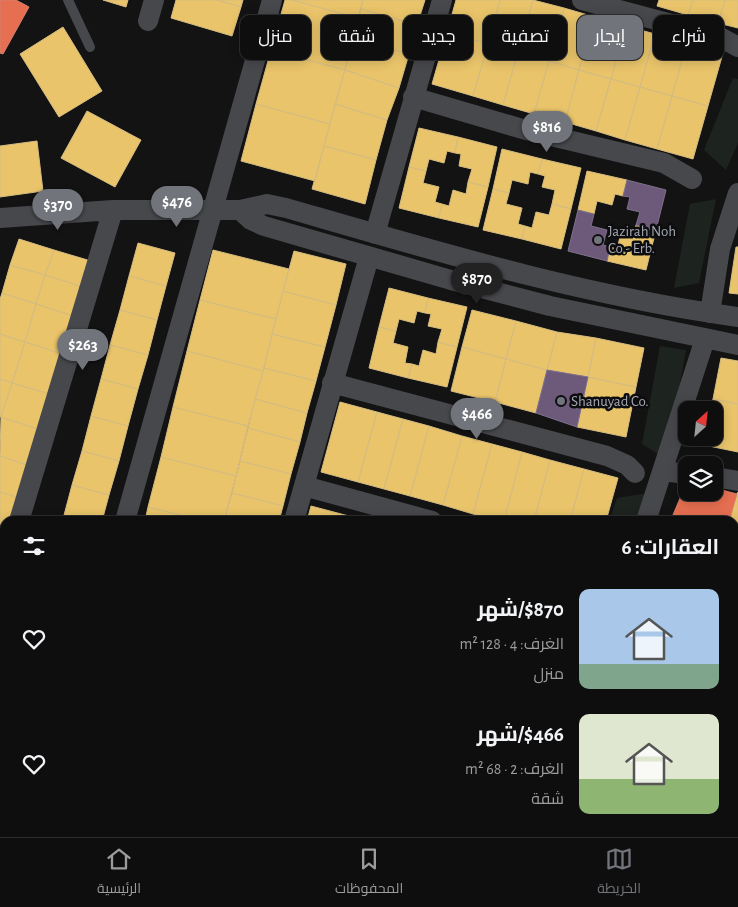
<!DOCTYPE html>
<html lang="ar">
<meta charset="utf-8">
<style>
:root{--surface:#0e0e0e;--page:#1c1c1c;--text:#f1f3f6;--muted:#9b9c9e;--line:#2e2e2e;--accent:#72747b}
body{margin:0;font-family:"Alegreya Sans",Cairo,sans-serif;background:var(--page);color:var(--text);direction:rtl;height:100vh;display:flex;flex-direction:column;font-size:19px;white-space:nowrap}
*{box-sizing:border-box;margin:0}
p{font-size:16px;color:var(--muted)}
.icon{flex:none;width:28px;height:28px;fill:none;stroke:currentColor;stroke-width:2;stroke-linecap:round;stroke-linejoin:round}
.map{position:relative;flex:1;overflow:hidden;direction:ltr}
.sheet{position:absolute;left:0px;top:516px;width:739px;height:321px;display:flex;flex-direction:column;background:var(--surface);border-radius:15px 15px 0 0;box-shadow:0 2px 12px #0003,0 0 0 1px var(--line);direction:rtl}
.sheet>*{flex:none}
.banner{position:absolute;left:15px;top:15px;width:709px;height:45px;direction:rtl;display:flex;gap:10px}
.needle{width:32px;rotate:27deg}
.buttons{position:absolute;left:678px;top:401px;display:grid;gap:10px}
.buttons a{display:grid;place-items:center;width:45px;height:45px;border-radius:10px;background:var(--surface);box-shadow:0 2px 12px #0003,0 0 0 1px var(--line);font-size:25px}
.price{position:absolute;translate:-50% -42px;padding:0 11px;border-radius:18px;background:var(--accent);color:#fff;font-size:16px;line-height:32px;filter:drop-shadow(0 1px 2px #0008)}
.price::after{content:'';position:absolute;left:50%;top:30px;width:15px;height:11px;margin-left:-8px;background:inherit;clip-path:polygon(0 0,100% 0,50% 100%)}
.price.on{background:#222;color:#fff}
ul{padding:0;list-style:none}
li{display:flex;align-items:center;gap:15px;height:125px;padding:0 20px}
li span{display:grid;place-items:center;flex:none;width:140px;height:100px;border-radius:10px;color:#555}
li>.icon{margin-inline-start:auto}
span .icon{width:60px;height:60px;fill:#fffc;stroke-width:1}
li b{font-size:21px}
h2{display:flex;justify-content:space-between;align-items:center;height:60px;padding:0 20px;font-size:21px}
.chip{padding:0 18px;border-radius:10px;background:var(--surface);box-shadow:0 2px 12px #0003,0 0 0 1px var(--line);font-size:18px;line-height:45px}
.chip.on{background:var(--accent);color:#fff}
.tabs{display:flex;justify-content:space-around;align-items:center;height:70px;border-top:1px solid var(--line);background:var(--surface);font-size:14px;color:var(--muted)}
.tabs a{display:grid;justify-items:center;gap:2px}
.tabs .on{color:var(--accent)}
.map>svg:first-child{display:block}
.green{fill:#1d231e}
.homes{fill:#e9c46a;stroke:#d5bc80}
.shops{fill:#e76f51;stroke:#d3806e}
.offices{fill:#6d597a;stroke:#7e718b}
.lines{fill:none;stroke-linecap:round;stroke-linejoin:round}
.service{stroke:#47484c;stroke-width:10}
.minor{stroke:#47484c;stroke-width:20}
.tertiary{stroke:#47484c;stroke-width:25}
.poi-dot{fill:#72747b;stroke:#0d0d0f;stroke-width:2}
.labels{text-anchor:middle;stroke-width:5;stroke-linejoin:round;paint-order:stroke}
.poi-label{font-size:15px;fill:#a5a9b3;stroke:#0d0d0f;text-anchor:start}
</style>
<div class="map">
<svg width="738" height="837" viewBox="0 0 738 837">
<rect width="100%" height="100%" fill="#131313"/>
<!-- green -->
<path class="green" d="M733,78L738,79V143L726,170L704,150Z
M716,199L699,283L674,288L690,204Z
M660,346L686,350L666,459L642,444Z
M648,493L639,521H609L617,498Z"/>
<!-- homes -->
<path class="homes" d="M103,0H128L126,7Z
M176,0H217L241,7L232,36L171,18Z
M217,0H243L241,7Z
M285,0H292L358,18L345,70L271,50Z
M292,0H363L358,18Z
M363,0H425L417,25L361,9Z
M456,0H500L488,44L447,32Z
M500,0H533L518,52L488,44Z
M533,0L564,8L549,61L518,52Z
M659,0H693L688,15L657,6Z
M693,0H725L718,23L688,15Z
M725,0H738V28L718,23Z
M564,8L595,17L579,70L549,61Z
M361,9L417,25L409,54L353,38Z
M595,17L626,26L611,79L579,70Z
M626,26L655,34L640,87L611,79Z
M63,27L102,91L59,117L20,54Z
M447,32L488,44L473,96L432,84Z
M655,34L687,43L672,96L640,87Z
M353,38L409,54L399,88L345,70Z
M687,43L723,53L708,106L672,96Z
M488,44L518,52L503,105L473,96Z
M271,50L345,70L330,124L256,104Z
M518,52L549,61L534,114L503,105Z
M549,61L579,70L565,122L534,114Z
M345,70L399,88L387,120L335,104Z
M579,70L611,79L596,131L565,122Z
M611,79L640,87L625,140L596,131Z
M640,87L672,96L657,149L625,140Z
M672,96L708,106L693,159L657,149Z
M256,104L330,124L315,181L241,161Z
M335,104L387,120L376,160L324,146Z
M87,111L141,140L115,187L61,158Z
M419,128L458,137L455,153L447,151L444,163L429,159L426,171L409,167Z
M458,137L497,147L488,187L468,182L472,169L459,166L461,154L455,153Z
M37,141L43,191L0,197V146Z
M324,146L376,160L365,204L312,189Z
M502,149L542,159L538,174L530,172L528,184L512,180L509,193L493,189Z
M542,159L581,168L571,209L552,204L555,190L542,187L545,176L538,174Z
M409,167L426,171L423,183L439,187L435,202L442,204L439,218L399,208Z
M587,171L627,180L623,196L615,194L612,205L597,201L594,214L578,210Z
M468,182L488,187L478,227L439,218L442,204L449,206L453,190L466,194Z
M493,189L509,193L506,204L522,208L518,224L525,226L522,239L483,230Z
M552,204L571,209L561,249L522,239L525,226L532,228L536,212L549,215Z
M636,225L656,230L646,270L607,261L610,247L617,249L621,233L634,236Z
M19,239L54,250L45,275L10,265Z
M138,243L175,253L166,286L129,276Z
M736,247H738V294L729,293Z
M54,250L91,261L83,287L45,275Z
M213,250L289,269L276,319L200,300Z
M294,251L346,264L336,305L283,291Z
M10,265L45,275L36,304L2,293Z
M45,275L83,287L73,316L36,304Z
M129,276L166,286L157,320L120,310Z
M389,288L428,298L425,313L417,311L414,323L399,319L396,331L379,327Z
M283,291L336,305L325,347L272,334Z
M2,293L36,304L25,342L0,334V299Z
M428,298L467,307L457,347L438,342L442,329L428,326L431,314L425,313Z
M200,300L276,319L263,371L187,351Z
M36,304L73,316L62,354L25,342Z
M120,310L157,320L148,355L110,345Z
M472,310L516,321L506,359L462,347Z
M516,321L557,332L547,370L506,359Z
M379,327L396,331L393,343L408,347L405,363L412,364L408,378L369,368Z
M557,332L596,338L588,377L547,370Z
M0,334L25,342L12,383L0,379Z
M272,334L325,347L316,381L264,368Z
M596,338L644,348L636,387L588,377Z
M25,342L62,354L49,394L12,383Z
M438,342L457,347L447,387L408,378L412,364L419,366L423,350L436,354Z
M110,345L148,355L138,389L101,379Z
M462,347L506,359L495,402L451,391Z
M187,351L263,371L248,426L173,407Z
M721,358L738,361V404L713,399Z
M506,359L547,370L536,413L495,402Z
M264,368L316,381L307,413L255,399Z
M588,377L636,387L626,437L577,427Z
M0,379L12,383L1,417H0Z
M101,379L138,389L128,426L91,416Z
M12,383L49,394L38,429L1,417Z
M255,399L307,413L300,442L248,428Z
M713,399L738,404V452L704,445L705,438H714V410H711Z
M340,402L377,412L358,482L321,472Z
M173,407L248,426L236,476L161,457Z
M377,412L403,419L384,489L358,482Z
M91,416L128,426L119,461L82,451Z
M1,417L38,429L27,465L0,456Z
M403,419L429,426L410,496L384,489Z
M429,426L462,436L443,505L410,496Z
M248,428L300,442L291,474L240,461Z
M462,436L492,444L473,514L443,505Z
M492,444L522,452L504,521L473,514Z
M82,451L119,461L109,495L72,485Z
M522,452L550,460L534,521H504Z
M0,456L27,465L17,497L0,492Z
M161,457L236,476L224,521H204L148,507Z
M550,460L584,469L570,521H534Z
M240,461L291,474L283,506L232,493Z
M584,469L618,478L606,521H570Z
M72,485L109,495L102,521H70L63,519Z
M0,492L17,497L9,521H5V529L0,527Z
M738,492V532L734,530V521H730L735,497Z
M232,493L283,506L279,521H224Z
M311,506L345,515L343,521H307Z
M148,507L204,521H145Z
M345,515L371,521H343Z
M734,530L738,532V583L734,582Z
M734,619L738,620V666L734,665Z
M738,666V721L734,719V681Z
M734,761L738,762V772L734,788Z
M738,772V826L734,825V788Z"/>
<!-- shops -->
<path class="shops" d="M0,0H16L29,7L3,54L0,53Z
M686,484V492H714V488L737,494L729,521H707L673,515Z"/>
<!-- offices -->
<path class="offices" d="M627,180L666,190L656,230L636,225L640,212L627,209L630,197L623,196Z
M578,210L594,214L591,226L607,230L603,245L610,247L607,261L568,251Z
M547,370L588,377L577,427L536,413Z"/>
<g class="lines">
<!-- service -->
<path class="service" d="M68,0L90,47"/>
<!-- minor -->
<path class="minor" d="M582,0L720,37L738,47
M148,21L154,0
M413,97L526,130L664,163L692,179
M240,210L251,220L264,226L451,280L550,306L738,345
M0,218L113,210H240L267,204L286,208C435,251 584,296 738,317
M375,234L442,0
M710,313L720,249L738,193
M332,383L607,456L627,465L635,473
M663,471L686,474
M714,477L738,481
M304,486L432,521
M19,521L113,210
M125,521L272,0
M294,521L369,257
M646,521L705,339
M0,549L5,550
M0,585L5,568
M734,598L738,599
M734,737L738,738"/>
<!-- tertiary -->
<path class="tertiary" d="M0,650L5,652
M0,685L5,687
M529,832L545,837
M661,832L677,837"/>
</g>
<!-- markers -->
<g class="poi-dot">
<circle cx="598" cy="240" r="5"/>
<circle cx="561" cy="401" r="5"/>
</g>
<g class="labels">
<!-- poi labels -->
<g class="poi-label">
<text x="608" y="236">Jazirah Noh<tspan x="608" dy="17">Co.- Erb.</tspan></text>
<text x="571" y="406">Shanuyad Co.</text>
</g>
</g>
</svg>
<div class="buttons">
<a><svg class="needle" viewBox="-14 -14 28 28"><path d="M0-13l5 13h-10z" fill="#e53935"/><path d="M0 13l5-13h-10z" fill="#9b9c9e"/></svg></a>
<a><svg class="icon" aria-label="layers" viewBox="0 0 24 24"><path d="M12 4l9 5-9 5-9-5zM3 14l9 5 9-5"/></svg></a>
</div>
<b class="price" style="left:547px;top:153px">$816</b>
<b class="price" style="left:177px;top:228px">$476</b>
<b class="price" style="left:58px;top:231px">$370</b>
<b class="price on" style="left:477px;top:305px">$870</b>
<b class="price" style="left:83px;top:371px">$263</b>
<b class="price" style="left:477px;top:440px">$466</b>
<div class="banner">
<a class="chip">شراء</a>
<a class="chip on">إيجار</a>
<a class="chip">تصفية</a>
<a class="chip">جديد</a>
<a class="chip">شقة</a>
<a class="chip">منزل</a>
</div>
<section class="sheet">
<h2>العقارات: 6<svg class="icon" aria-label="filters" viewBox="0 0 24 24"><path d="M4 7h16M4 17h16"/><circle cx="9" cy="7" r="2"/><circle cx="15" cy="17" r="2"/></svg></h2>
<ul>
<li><span style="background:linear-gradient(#a9c7e8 75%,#7fa58c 0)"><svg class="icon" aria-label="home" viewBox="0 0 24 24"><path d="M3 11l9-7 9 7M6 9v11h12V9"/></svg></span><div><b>$870/شهر</b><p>الغرف: 4 · 128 m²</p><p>منزل</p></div><svg class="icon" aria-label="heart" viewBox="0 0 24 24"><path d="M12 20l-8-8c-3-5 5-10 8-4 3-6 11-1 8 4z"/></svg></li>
<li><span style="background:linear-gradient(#dfe7d0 65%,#8fb573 0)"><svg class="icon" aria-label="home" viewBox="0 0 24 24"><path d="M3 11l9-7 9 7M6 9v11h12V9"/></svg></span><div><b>$466/شهر</b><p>الغرف: 2 · 68 m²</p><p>شقة</p></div><svg class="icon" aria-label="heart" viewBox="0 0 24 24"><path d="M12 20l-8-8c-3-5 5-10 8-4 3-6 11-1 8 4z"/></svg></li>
</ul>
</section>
</div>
<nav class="tabs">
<a class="on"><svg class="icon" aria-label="map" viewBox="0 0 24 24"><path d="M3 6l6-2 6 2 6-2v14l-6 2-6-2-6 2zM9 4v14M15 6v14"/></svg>الخريطة</a>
<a><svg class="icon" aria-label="saved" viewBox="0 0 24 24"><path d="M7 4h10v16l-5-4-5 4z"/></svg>المحفوظات</a>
<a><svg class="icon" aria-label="home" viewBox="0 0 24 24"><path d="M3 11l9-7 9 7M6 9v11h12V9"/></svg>الرئيسية</a>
</nav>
